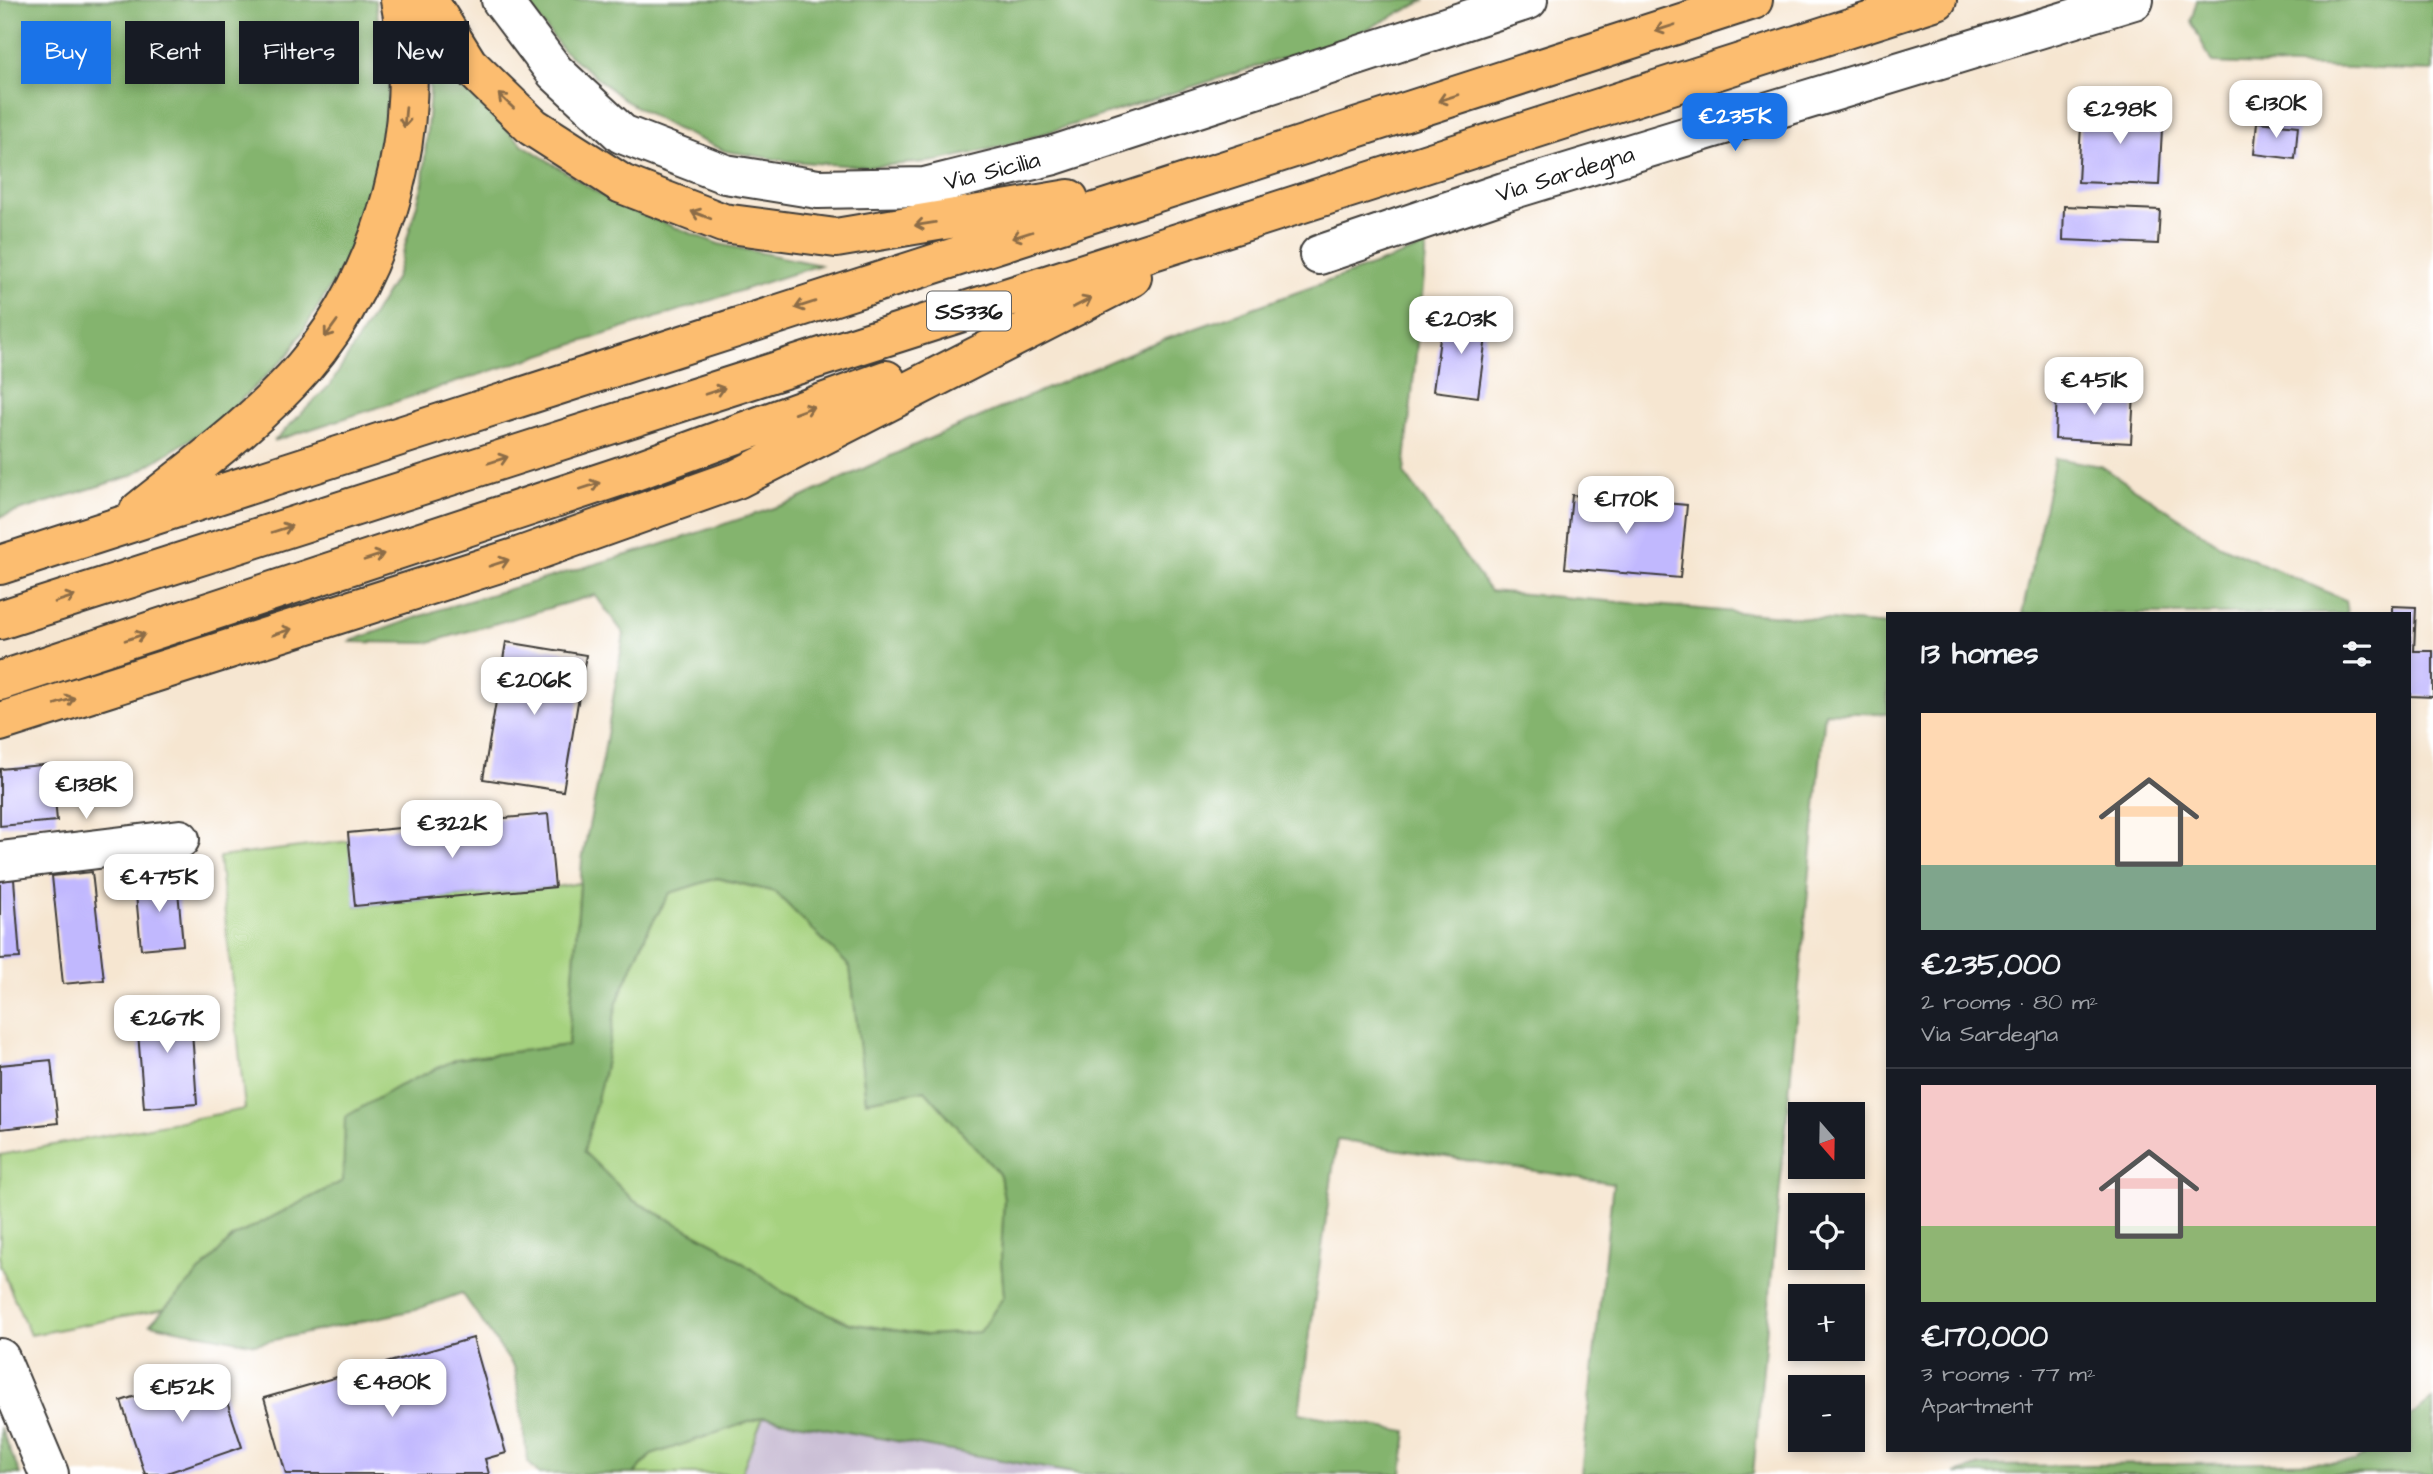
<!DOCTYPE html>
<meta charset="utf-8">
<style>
:root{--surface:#171b24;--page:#20242c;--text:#f1f3f6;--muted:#9ea1a6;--line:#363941;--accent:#1a73e8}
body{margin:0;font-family:"Architects Daughter",sans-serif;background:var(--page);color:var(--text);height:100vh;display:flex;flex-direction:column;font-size:26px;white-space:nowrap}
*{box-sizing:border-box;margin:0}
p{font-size:23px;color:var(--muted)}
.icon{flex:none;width:38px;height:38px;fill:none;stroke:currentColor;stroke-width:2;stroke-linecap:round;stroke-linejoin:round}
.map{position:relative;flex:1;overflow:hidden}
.sheet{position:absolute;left:1886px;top:612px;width:525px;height:840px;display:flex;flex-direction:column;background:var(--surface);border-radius:0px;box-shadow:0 4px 10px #0003}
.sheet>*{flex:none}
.banner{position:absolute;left:21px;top:21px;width:665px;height:63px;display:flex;gap:14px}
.needle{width:46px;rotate:160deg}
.controls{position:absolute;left:1788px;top:1102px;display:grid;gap:14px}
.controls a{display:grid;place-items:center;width:77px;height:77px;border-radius:0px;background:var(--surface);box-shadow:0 4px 10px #0003;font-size:35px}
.price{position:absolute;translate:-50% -60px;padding:0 16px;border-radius:14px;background:#fff;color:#222;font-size:23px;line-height:46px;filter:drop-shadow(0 2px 4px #0008)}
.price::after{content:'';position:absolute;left:50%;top:42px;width:21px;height:16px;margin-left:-10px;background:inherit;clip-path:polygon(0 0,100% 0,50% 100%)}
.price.active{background:var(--accent);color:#fff}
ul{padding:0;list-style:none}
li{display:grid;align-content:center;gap:14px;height:371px;padding:0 35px}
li+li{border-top:2px solid var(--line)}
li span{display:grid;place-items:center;height:217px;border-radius:0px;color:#555}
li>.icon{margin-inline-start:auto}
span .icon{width:126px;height:126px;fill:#fffc;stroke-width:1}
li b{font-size:30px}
h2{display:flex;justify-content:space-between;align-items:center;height:84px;padding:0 35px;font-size:30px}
.pill{padding:0 24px;border-radius:0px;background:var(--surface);box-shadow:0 4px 10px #0003;font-size:24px;line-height:63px}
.pill.active{background:var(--accent);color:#fff}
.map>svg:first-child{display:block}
.industrial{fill:#cbbfd5}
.green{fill:#a6d27f;stroke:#61774e;stroke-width:2}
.forest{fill:#84b46e;stroke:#506845;stroke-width:2;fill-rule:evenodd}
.building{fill:#c1b8fe}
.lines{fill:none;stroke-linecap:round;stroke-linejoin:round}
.street-casing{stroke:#3d3a37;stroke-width:42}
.highway-casing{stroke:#3d3a37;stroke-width:42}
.street{stroke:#fff;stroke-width:38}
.highway{stroke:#fcbd6f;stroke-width:38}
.oneway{stroke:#8c6c46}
.labels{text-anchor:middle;stroke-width:5;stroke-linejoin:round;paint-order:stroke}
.shield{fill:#fff;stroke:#606060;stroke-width:2}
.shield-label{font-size:23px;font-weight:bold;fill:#1c1c1c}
.street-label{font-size:24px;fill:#1c1c1c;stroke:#fff}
</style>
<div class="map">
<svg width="2433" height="1474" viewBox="0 0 2433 1474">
<rect width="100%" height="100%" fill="#fff"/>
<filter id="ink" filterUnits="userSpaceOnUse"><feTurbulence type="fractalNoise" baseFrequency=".0143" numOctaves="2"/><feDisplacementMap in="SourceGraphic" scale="14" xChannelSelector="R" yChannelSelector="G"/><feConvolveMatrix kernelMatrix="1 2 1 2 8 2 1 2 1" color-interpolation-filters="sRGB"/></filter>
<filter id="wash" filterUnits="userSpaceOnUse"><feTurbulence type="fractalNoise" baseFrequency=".00686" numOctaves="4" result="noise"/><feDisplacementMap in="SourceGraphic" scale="28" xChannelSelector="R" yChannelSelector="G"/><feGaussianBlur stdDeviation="1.57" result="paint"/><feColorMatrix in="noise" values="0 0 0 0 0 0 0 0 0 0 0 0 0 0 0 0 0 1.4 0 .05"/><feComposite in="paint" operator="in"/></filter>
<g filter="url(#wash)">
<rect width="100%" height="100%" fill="#f6e6d1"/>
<!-- industrial -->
<path class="industrial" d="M763,1417L1079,1474H741Z"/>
<!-- green -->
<path class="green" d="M349,841L356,906L555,887L580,883L568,1045L457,1059L343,1181L233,1237L165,1309L30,1335L0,1265V1155L245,1109L219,857Z
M717,878L775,892L850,967L866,1101L925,1090L1000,1175L1004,1199L1001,1259L1004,1296L980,1332L926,1335L849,1323L783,1292L718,1245L634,1201L583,1152L603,1075L617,1002L648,930L670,893Z
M763,1417L741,1474H634L651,1455Z"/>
<!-- forest -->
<path class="forest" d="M0,0H375L389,88L376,180L345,263L289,354L218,422L131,476L0,517Z
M524,0H1426L1353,36L1008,145L938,161L869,167L787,161L725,151L674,128L624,100L563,50Z
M2197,0H2433V71L2212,63L2191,21Z
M422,31L453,78L522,144L617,205L719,244L820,265L274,441L331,384L396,277L423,183L430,91Z
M1427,246L1404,473L1490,591L1888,625V714L1825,712L1753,1474H1581L1613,1183L1337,1140L1299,1413L1407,1432L1402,1474H1079L763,1417L651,1455L634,1474H539L528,1462L515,1369L462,1293L415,1310L255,1344L150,1324L233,1237L343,1181L345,1117L399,1086L457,1059L568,1045L582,860L603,758L624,634L595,595L427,643L348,642L441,609L654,547L792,502L910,447L1146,346ZM717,878L775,892L850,967L866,1101L925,1090L1000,1175L1004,1199L1001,1259L1004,1296L980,1332L926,1335L848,1323L783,1292L718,1245L634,1201L584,1152L603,1075L617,1002L648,930L670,893Z
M2055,458L2101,466L2220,545L2345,600L2347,614H2022Z
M2433,1399V1474H1955L1981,1466L2355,1462L2369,1451H2410V1417Z
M0,1427L20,1474H0Z"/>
<g id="blocks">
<!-- building -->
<path class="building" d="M2082,106L2163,110L2159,185L2078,182Z
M2257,122L2298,126L2295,159L2254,154Z
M2064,206L2160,210L2158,244L2063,240Z
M1443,316L1488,322L1478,397L1433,391Z
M2057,391L2134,395L2131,443L2055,439Z
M1572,495L1687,505L1680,578L1565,568Z
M2392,606L2416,607L2414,651H2433V697L2410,696V614H2392Z
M506,642L586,655L563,791L483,779Z
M52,764L57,821L0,826V769Z
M548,814L555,887L355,906L348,833Z
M92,872L104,980L63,984L52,876Z
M14,879L20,958L0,959V881Z
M177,880L183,945L141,949L135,883Z
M190,1002L197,1104L144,1108L136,1007Z
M51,1060L58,1123L0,1129V1065Z
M473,1338L506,1453L485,1459L489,1474H286L264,1398Z
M216,1369L242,1447L164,1474H145L121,1401Z"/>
</g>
</g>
<g filter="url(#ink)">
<use href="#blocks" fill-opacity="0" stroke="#3d3a37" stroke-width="2"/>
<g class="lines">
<!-- street casing -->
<g class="street-casing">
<g id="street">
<path id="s1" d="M501,0L555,72L622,134L725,174L818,189L925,187L1054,155L1528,0"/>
<path id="s2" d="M1319,255L1504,192L2134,0"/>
<path d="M0,861L180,839"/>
<path d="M0,1358L49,1474"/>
</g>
</g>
<!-- highway casing -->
<g class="highway-casing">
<path id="highway" d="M428,0L468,64L533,127L622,184L723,223L836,238L1069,199
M139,511C195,466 255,423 303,368C385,274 426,123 400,0
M0,565L1753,0
M0,620L1937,0
M0,681L627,474L886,380
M0,722L521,556L737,479L1132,277"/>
</g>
<!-- street -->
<use href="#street" class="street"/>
<!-- highway -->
<use href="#highway" class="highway"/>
</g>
<!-- one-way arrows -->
<defs><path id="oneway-shaft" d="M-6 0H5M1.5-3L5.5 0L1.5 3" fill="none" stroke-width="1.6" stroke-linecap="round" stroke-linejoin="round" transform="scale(1.75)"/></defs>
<g class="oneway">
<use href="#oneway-shaft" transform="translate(1665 28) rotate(162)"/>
<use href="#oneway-shaft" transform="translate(1448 98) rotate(162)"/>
<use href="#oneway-shaft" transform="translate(506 101) rotate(-136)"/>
<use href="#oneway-shaft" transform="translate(405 117) rotate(95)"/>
<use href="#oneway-shaft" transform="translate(701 215) rotate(-159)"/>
<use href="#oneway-shaft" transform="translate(925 224) rotate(171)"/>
<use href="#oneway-shaft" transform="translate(1022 235) rotate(162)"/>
<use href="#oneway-shaft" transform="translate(1082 303) rotate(-27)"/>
<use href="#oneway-shaft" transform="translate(805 305) rotate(162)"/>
<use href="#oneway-shaft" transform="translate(331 329) rotate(126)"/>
<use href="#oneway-shaft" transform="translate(715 391) rotate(-18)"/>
<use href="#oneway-shaft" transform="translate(804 410) rotate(-20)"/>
<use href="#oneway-shaft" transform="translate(498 460) rotate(-18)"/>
<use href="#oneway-shaft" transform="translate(590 486) rotate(-18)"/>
<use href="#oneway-shaft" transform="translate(282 529) rotate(-18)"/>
<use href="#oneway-shaft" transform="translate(374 557) rotate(-18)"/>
<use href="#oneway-shaft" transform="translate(499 563) rotate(-18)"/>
<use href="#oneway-shaft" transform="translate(65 599) rotate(-18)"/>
<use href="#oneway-shaft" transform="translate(282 632) rotate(-18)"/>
<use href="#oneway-shaft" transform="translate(135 637) rotate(-18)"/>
<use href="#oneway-shaft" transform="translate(65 701) rotate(-18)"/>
</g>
</g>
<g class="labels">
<!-- shield labels -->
<rect class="shield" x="927" y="291.5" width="84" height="39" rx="5"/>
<g class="shield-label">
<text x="969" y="319">SS336</text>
</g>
<!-- street labels -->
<g class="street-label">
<text dy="8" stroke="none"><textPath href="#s1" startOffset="562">Via Sicilia</textPath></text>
<text dy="8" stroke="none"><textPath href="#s2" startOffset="259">Via Sardegna</textPath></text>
</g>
</g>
</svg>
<div class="controls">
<a><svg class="needle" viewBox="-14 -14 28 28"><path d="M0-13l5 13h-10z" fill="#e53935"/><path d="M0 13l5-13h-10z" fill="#9ea1a6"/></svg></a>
<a><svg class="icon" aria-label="locate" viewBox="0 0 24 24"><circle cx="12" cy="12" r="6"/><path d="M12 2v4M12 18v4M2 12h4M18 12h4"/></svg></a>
<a>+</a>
<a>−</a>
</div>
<b class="price" style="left:2276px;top:140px">€130K</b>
<b class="price" style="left:2120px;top:146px">€298K</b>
<b class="price active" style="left:1735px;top:153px">€235K</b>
<b class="price" style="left:1461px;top:356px">€203K</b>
<b class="price" style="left:2094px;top:417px">€451K</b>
<b class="price" style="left:1626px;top:536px">€170K</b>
<b class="price" style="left:534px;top:717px">€206K</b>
<b class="price" style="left:86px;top:821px">€138K</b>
<b class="price" style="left:452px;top:860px">€322K</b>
<b class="price" style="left:159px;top:914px">€475K</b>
<b class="price" style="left:167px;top:1055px">€267K</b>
<b class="price" style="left:392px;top:1419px">€480K</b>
<b class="price" style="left:182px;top:1424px">€152K</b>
<div class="banner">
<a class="pill active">Buy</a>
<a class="pill">Rent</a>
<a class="pill">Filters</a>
<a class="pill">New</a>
</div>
<section class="sheet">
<h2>13 homes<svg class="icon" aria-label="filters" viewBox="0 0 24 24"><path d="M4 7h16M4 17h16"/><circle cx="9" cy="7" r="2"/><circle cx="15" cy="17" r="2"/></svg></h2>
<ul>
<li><span style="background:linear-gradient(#ffd9b3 70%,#7fa58c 0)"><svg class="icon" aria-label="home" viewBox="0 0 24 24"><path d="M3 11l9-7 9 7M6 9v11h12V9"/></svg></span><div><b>€235,000</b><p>2 rooms · 80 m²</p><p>Via Sardegna</p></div></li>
<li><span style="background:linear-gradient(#f6c9c9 65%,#8fb573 0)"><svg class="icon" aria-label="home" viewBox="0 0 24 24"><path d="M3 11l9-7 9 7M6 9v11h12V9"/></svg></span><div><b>€170,000</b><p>3 rooms · 77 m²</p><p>Apartment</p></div></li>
</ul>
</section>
</div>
